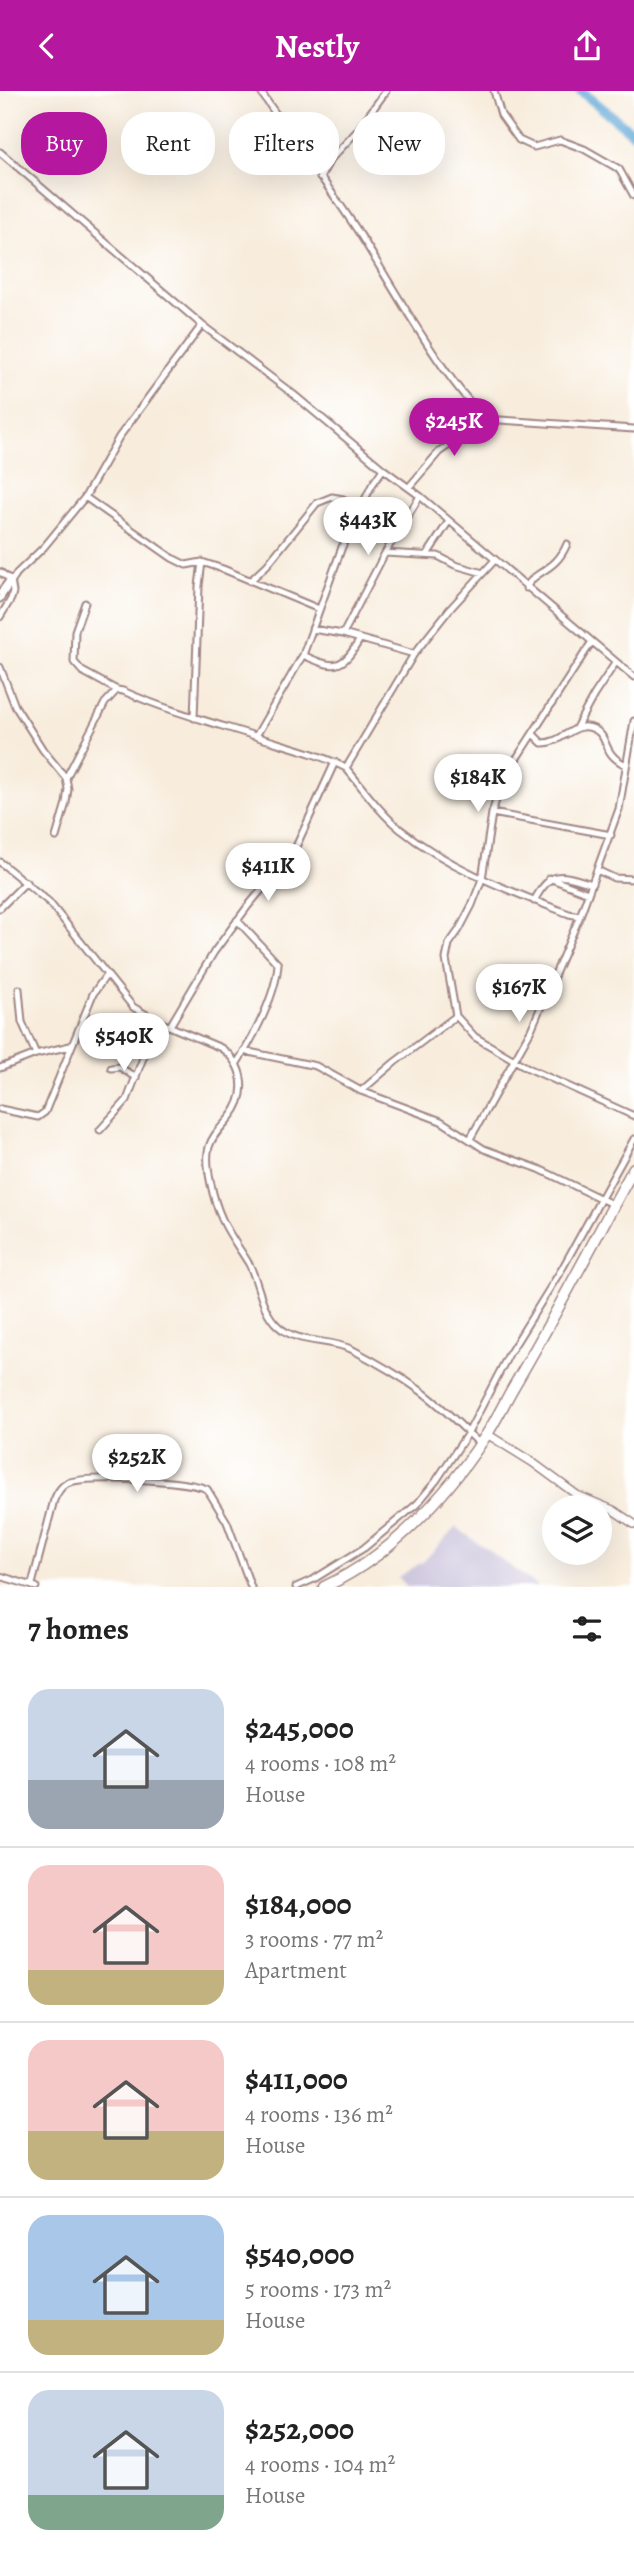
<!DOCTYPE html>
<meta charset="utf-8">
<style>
:root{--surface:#fff;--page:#f6f6f6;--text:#222;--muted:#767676;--line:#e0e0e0;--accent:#b5179e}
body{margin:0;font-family:Alegreya,serif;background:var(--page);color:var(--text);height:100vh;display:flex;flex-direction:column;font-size:26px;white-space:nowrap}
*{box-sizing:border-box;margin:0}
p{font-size:23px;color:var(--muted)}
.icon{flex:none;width:38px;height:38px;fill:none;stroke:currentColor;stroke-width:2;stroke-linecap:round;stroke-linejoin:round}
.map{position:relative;height:1496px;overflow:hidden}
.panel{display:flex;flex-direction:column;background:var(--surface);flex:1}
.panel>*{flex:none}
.hud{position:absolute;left:21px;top:21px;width:593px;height:63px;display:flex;gap:14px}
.controls{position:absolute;left:542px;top:1404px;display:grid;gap:14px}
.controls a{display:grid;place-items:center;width:70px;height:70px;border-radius:50%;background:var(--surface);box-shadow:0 7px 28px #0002;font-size:35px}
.price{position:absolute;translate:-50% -60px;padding:0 16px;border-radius:24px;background:#fff;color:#222;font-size:23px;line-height:46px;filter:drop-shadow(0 2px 4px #0008)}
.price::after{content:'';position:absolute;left:50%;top:42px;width:21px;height:16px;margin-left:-10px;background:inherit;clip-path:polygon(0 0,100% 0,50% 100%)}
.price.active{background:var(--accent);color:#fff}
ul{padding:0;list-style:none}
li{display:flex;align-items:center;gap:21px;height:175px;padding:0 28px}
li+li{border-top:2px solid var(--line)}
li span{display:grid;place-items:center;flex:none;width:196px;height:140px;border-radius:21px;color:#555}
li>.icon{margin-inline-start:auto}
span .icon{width:84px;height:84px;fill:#fffc;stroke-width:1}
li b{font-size:30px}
h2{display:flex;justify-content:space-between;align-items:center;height:84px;padding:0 28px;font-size:30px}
.pill{padding:0 24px;border-radius:28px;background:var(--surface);box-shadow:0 7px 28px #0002;font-size:24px;line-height:63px}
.pill.active{background:var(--accent);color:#fff}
header{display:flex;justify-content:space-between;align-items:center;height:91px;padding:0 28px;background:var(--accent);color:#fff;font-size:32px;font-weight:700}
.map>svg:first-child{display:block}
.industrial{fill:#c7c0d9}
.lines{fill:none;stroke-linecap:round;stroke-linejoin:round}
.river{stroke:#61a8d7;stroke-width:10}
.minor-casing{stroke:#a18684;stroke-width:9}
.tertiary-casing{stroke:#a18684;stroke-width:10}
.trunk-casing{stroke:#a18684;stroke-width:13}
.minor{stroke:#fff;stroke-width:5}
.tertiary{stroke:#fff;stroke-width:7}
.trunk{stroke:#fff;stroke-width:10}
</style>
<header><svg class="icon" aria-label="back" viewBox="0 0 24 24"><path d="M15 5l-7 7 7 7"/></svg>Nestly<svg class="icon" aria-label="share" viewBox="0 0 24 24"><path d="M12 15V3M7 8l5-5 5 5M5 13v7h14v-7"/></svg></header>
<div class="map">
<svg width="634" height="1496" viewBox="0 0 634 1496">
<rect width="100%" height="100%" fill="#fff"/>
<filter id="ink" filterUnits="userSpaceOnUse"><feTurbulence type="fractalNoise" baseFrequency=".0143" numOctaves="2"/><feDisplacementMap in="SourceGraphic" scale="14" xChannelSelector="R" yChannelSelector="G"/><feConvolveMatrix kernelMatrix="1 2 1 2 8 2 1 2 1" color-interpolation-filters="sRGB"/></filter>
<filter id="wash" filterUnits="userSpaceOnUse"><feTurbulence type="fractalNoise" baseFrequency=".00686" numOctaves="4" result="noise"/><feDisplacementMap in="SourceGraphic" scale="28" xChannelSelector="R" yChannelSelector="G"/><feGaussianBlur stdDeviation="1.57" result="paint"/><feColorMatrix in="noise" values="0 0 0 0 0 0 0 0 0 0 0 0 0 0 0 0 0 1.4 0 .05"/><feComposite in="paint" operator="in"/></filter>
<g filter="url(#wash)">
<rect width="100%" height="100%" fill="#f8eddd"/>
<!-- industrial -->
<path class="industrial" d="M456,1436L539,1496H408L398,1486L424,1470Z"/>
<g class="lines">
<!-- river -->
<path class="river" d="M581,0L634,43"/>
</g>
</g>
<g filter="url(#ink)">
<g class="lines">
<!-- minor casing -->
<g class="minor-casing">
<path id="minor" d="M260,0C293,49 329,95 361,145C383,179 458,315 490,327C493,329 497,329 500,329L634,338
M494,0L501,24L519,49L534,56L560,49L584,58L619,78L634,105
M0,61L202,234L293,303L383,378L420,405L634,586
M309,72H321L330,69
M320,87L330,69L357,40L386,0
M409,396L439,361L489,327
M85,406L172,467L186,474L202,471L223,478L319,518
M385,462L438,465L455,474L483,482
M427,464L449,430
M0,481L11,489L13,501L11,508L0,526
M250,490L267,474L317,412L332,406L343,408L359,421
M526,497C535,478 555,482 567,453
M0,502L8,491
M0,508L17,482L44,456L85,406L119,346L202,234
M85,512L75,540L74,571L82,580L117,599
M312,538L343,543L414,563
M343,543L385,462L420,405
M591,552L502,690L492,722L482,788L472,814L459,839L449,853L446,868L456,925L475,946L528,977L634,1025
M303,564C334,578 342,580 360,548
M0,576L15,615L43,659L66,687L68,698L66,712L56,746
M194,627L199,495L202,471
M576,637L594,604L616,571
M533,643L542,652C562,653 576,628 594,638C610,646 601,663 626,674
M256,645L303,564L342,456L372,394L383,378
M346,677L414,563L449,519L494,470
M66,687L105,612L117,599L123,600C166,619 210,631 255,645C286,655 317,662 346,677C363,697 379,721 400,738C450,778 510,800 569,823L580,825L619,718L634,630
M492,722L611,744
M0,771L49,811L133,916L157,930L221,957C244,973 249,1003 230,1026C222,1036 213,1043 209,1056C204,1073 214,1111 222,1128C229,1144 240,1158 249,1173C259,1192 261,1220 278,1235C298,1254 329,1247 353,1259C376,1271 400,1285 421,1300C442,1315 461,1335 480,1353
M597,779L614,787L634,788
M549,787L588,802
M534,810C551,778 560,783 592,793
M0,817L26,791
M19,898L22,931L36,963
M170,935L214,861L248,815L294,760L335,671
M244,960L316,975L361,1000L441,1030L484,1058L539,1078L614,1114
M237,972C254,946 276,904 278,873L237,829
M0,977L36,963L70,955
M111,977L120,976L136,987
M361,1000L395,971L456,925
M0,1018L38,1026L45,1021L93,903L107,883
M100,1039L127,1009L157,930
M470,1048L531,939L580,825
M0,1485L36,1496
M32,1493L54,1409C57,1402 60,1396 67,1392C87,1384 187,1389 207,1398L227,1431L251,1496
M296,1496L314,1488L364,1457L417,1413L436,1390L468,1342L509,1263L563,1176L634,1048"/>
</g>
<!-- tertiary casing -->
<g class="tertiary-casing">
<path id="tertiary" d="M487,1343L532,1371L577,1404L613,1419L634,1433"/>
</g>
<!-- trunk casing -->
<g class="trunk-casing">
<path id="trunk" d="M324,1496C392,1464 444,1408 485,1346C496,1330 504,1312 514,1295C556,1224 594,1149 634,1077"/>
</g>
<!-- minor -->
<use href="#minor" class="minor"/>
<!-- tertiary -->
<use href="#tertiary" class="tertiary"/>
<!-- trunk -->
<use href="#trunk" class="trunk"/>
</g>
</g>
</svg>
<div class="controls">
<a><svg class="icon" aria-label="layers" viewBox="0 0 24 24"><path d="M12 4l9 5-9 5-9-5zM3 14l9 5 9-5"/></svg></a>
</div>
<b class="price active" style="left:454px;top:367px">$245K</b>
<b class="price" style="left:368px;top:466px">$443K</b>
<b class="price" style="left:478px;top:723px">$184K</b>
<b class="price" style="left:268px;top:812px">$411K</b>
<b class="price" style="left:519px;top:933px">$167K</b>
<b class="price" style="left:124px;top:982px">$540K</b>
<b class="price" style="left:137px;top:1403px">$252K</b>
<div class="hud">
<a class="pill active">Buy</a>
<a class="pill">Rent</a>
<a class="pill">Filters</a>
<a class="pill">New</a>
</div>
</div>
<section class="panel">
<h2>7 homes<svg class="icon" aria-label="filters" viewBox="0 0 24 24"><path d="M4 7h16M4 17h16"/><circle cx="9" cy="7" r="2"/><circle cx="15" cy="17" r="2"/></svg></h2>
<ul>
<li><span style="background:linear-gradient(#c9d6e8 65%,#9aa5b1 0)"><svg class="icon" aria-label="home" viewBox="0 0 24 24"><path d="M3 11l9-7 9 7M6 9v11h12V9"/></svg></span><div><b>$245,000</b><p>4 rooms · 108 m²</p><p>House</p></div></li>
<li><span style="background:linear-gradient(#f6c9c9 75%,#c2b280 0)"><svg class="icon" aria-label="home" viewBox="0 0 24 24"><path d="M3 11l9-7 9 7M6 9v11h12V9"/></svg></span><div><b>$184,000</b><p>3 rooms · 77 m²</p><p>Apartment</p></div></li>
<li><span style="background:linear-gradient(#f6c9c9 65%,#c2b280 0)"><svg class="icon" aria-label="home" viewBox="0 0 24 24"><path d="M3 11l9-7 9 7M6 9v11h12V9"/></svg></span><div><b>$411,000</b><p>4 rooms · 136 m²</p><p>House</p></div></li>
<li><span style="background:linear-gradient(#a9c7e8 75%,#c2b280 0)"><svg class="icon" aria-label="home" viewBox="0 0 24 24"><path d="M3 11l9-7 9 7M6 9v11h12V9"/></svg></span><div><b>$540,000</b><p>5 rooms · 173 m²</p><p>House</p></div></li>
<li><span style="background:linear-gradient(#c9d6e8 75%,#7fa58c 0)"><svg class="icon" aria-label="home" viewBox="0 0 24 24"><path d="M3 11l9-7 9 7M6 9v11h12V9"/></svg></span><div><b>$252,000</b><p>4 rooms · 104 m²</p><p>House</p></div></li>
</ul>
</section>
